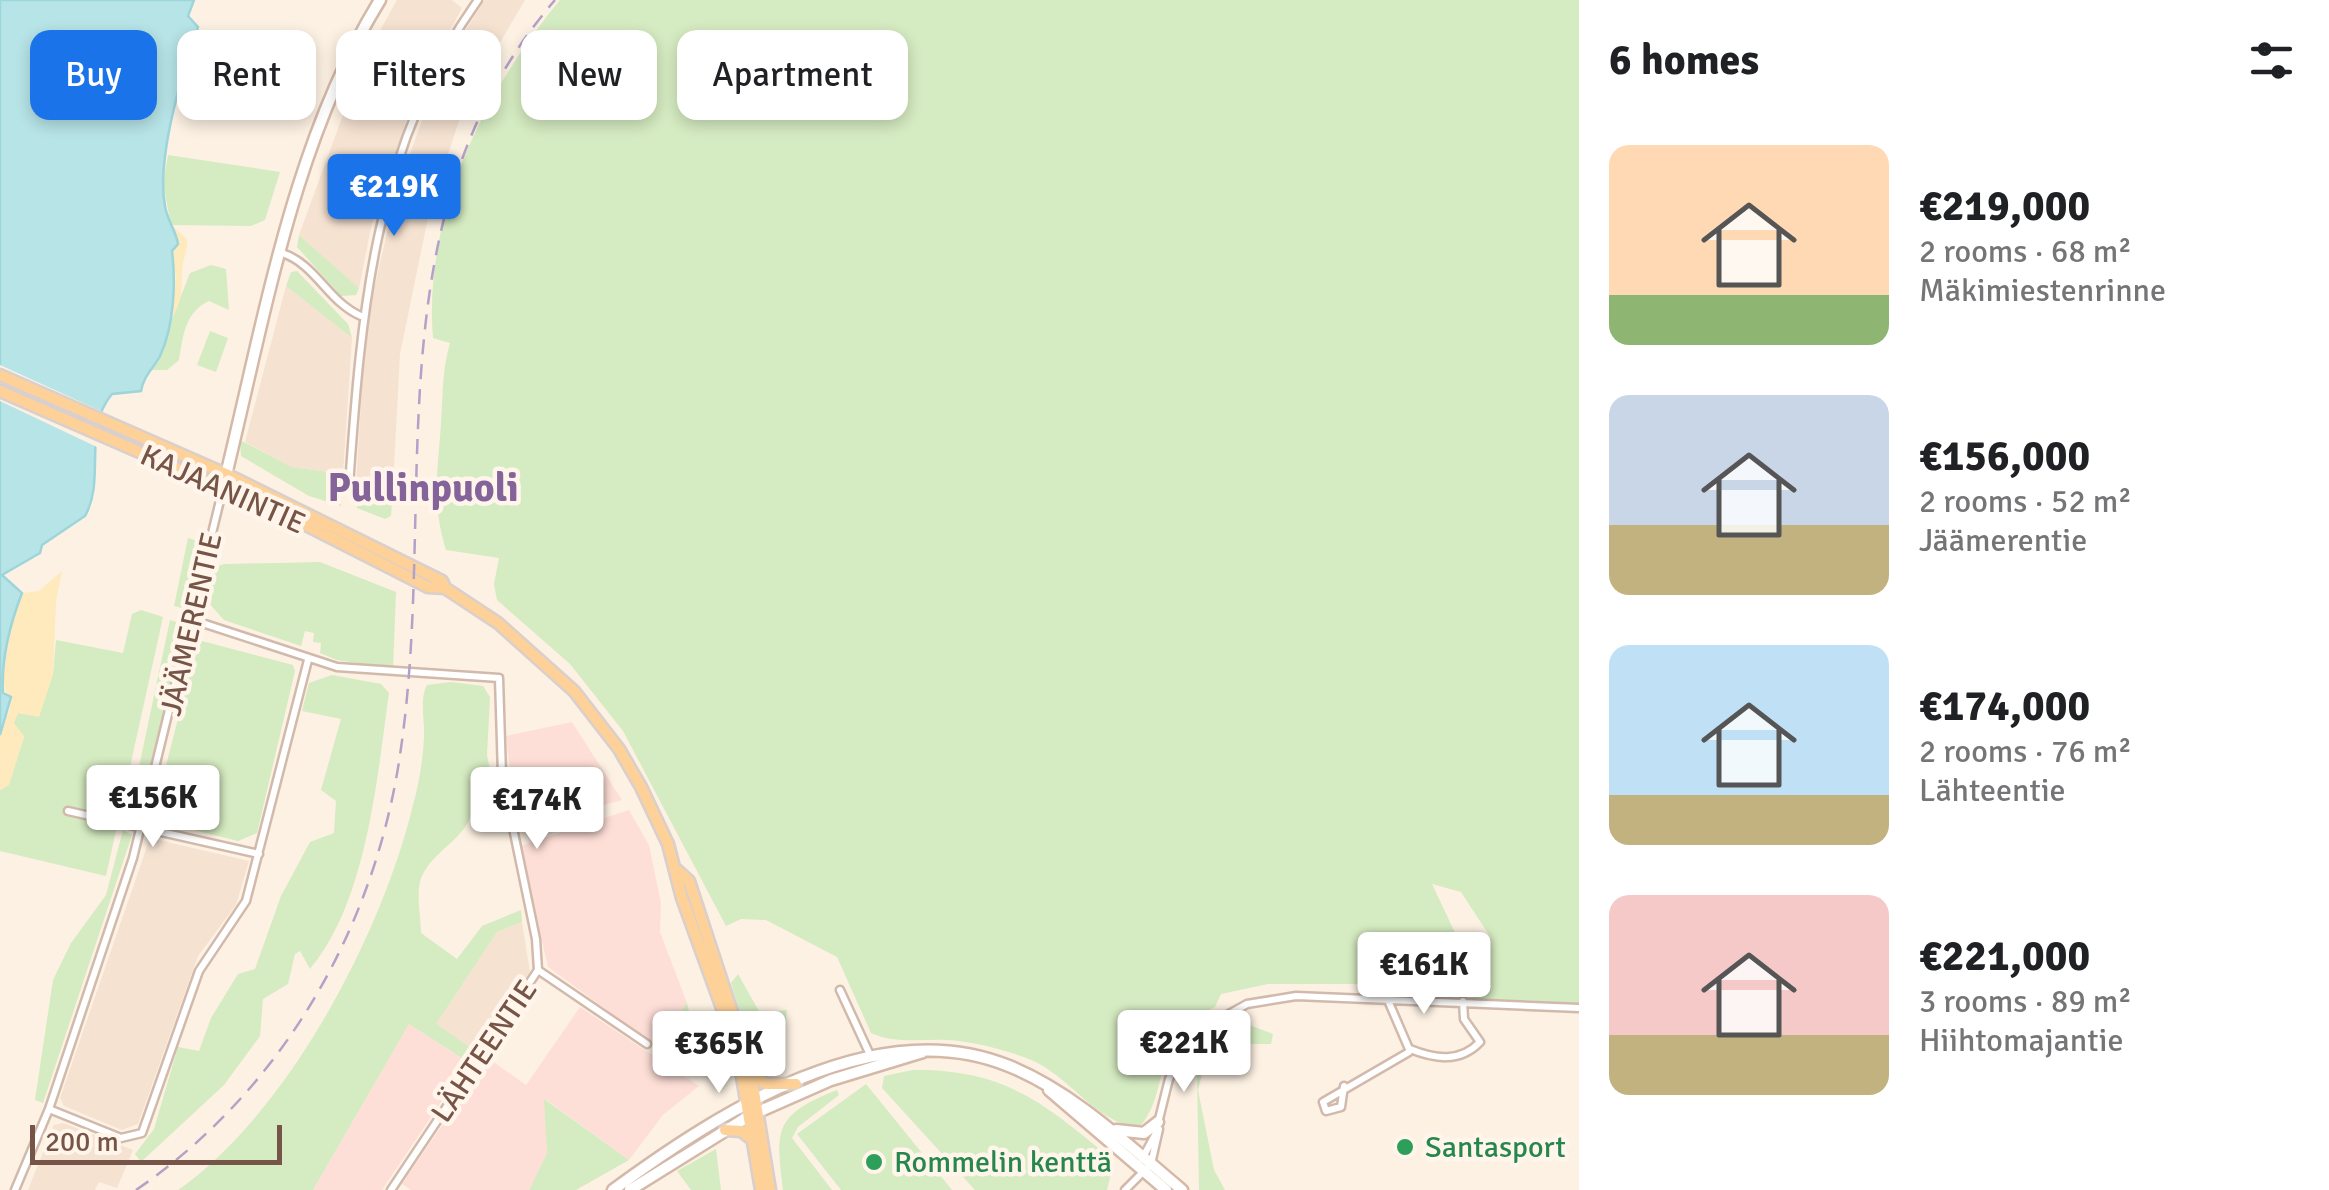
<!DOCTYPE html>
<meta charset="utf-8">
<style>
:root{--surface:#fff;--page:#f6f6f6;--text:#202124;--muted:#757577;--accent:#1a73e8}
body{margin:0;font-family:Signika,sans-serif;background:var(--page);color:var(--text);height:100vh;display:flex;flex-direction:column;font-size:38px;white-space:nowrap}
*{box-sizing:border-box;margin:0}
p{font-size:32px;color:var(--muted)}
.icon{flex:none;width:55px;height:55px;fill:none;stroke:currentColor;stroke-width:2;stroke-linecap:round;stroke-linejoin:round}
.map{position:relative;flex:1;overflow:hidden}
.panel{display:flex;flex-direction:column;background:var(--surface);width:750px}
.panel>*{flex:none}
.top-card{position:absolute;left:30px;top:30px;width:950px;height:90px;display:flex;gap:20px}
.scale{position:absolute;left:30px;bottom:25px;width:252px;box-sizing:border-box;padding-left:10px;border:5px solid #765548;border-top:0;font-size:28px;line-height:35px;white-space:nowrap;color:#765548;-webkit-text-stroke:8px #fff5ea;paint-order:stroke}
.price{position:absolute;translate:-50% -85px;padding:0 22px;border-radius:10px;background:#fff;color:#222;font-size:32px;line-height:65px;filter:drop-shadow(0 2px 5px #0008)}
.price::after{content:'';position:absolute;left:50%;top:60px;width:30px;height:22px;margin-left:-15px;background:inherit;clip-path:polygon(0 0,100% 0,50% 100%)}
.price.current{background:var(--accent);color:#fff}
ul{padding:0;list-style:none}
li{display:flex;align-items:center;gap:30px;height:250px;padding:0 30px}
li span{display:grid;place-items:center;flex:none;width:280px;height:200px;border-radius:20px;color:#555}
li>.icon{margin-inline-start:auto}
span .icon{width:120px;height:120px;fill:#fffc;stroke-width:1}
li b{font-size:42px}
h2{display:flex;justify-content:space-between;align-items:center;height:120px;padding:0 30px;font-size:42px}
.tag{padding:0 35px;border-radius:20px;background:var(--surface);box-shadow:0 5px 15px #0003;font-size:35px;line-height:90px}
.tag.current{background:var(--accent);color:#fff}
main{display:flex;flex:1;min-height:0}
.map>svg:first-child{display:block}
.residential{fill:#f5e2d1}
.commercial{fill:#fedfd7}
.green{fill:#d5ebc1}
.sand{fill:#feeabd}
.water{fill:#b7e4e7;stroke:#9dd5da;stroke-width:2.5}
.pier{fill:#fdf1e3}
.lines{fill:none;stroke-linecap:round;stroke-linejoin:round}
.street-casing{stroke:#d1baac;stroke-width:11}
.secondary-casing{stroke:#d4b9a9;stroke-width:15}
.primary-casing{stroke:#d9cfcc;stroke-width:15}
.street{stroke:#fff;stroke-width:6}
.secondary{stroke:#fff;stroke-width:10}
.primary{stroke:#fed199;stroke-width:10}
.rail{stroke:#b3a1c7;stroke-width:2.5;stroke-dasharray:15 10;stroke-linecap:butt}
.leisure-dot{fill:#2e9e5b;stroke:#fff5ea;stroke-width:4}
.labels{text-anchor:middle;stroke-width:9;stroke-linejoin:round;paint-order:stroke}
.street-label{font-size:30px;fill:#765548;stroke:#fff5ea}
.leisure-label{font-size:30px;fill:#27864d;stroke:#fff5ea;text-anchor:start}
.district-label{font-size:40px;font-weight:bold;fill:#84639a;stroke:#fff5ea}
</style>
<main>
<div class="map">
<svg width="1579" height="1190" viewBox="0 0 1579 1190">
<rect width="100%" height="100%" fill="#fdf1e3"/>
<!-- residential -->
<path class="residential" d="M397,0H452L462,8L423,81L417,85L363,61Z
M485,0H525L466,100L430,208L400,354L393,486L356,483L366,323L397,190L441,68Z
M358,74L414,97L372,223L359,288L299,235Z
M286,286L352,338L343,474L292,467L245,442Z
M150,838L249,861L236,905L198,956L138,1124L122,1130L64,1106L60,1098Z
M522,922L530,972L475,1051L435,1025L497,932Z
M63,1123L133,1150L117,1188L99,1182L95,1190H28L54,1125Z"/>
<!-- commercial -->
<path class="commercial" d="M572,722L622,800L517,829L506,736Z
M629,810L649,845L661,903L660,932L687,1003L656,1046L548,967L520,846Z
M580,1007L699,1086L663,1115L629,1160L545,1099L547,1153L529,1190H411L402,1184L488,1058L526,1085Z
M409,1024L468,1062L382,1190H313Z"/>
<!-- green -->
<path class="green" d="M560,0H1579V1008L1463,1001L1471,951L1491,938L1461,892L1432,884L1457,937L1362,984H1268L1221,994L1215,1007C1146,1039 1174,1087 1139,1128C1096,1123 1069,1075 1029,1059C1005,1050 973,1041 947,1040C922,1039 894,1044 871,1033L837,957L766,920L741,919L726,926L623,731L570,664L497,600L494,584L499,558L446,550C431,501 438,471 441,423C443,395 442,370 450,343L433,338C423,217 484,91 560,0Z
M168,155L280,172L265,220L251,226L171,225L163,183Z
M299,235L359,288L356,295L341,296L297,247Z
M211,265L226,269L229,310L209,301C185,312 183,336 179,360L167,370H152L190,273Z
M297,271L348,324L352,338L286,286L291,272Z
M210,331L228,338L216,372L197,365Z
M240,440L292,467L343,474L341,506L309,496L241,456Z
M356,483L393,486L391,516L385,519L357,508Z
M188,538L201,542L186,609L174,606Z
M320,562L396,592L393,669L337,660L320,653L321,643L313,642L314,633L305,631L301,646L224,620L207,601L216,567L224,564Z
M141,610L163,617L106,876L0,851V790L9,784L24,737L13,724L18,713L39,716L53,674L56,640L123,653L132,614Z
M170,620L182,624L183,633L140,806L128,819Z
M198,640L293,665L295,671L257,833L238,841L158,821L154,813Z
M332,675L381,684L389,693C377,778 367,901 310,969L300,951L295,954L288,984L263,999L260,1036L224,1085L141,1162L135,1154L154,1129L178,1047L199,1051L211,1018L238,974L255,969L281,896L310,842L334,833L336,801L321,790L341,719L302,711L309,683Z
M451,682L483,686L490,697L487,755L496,800L472,813C464,840 434,850 422,876C415,890 421,918 421,933L457,959L482,926L521,910L522,922L497,932L436,1024L475,1051L468,1062L409,1024L313,1190H178C288,1113 382,934 413,805C419,784 423,759 424,737C425,720 419,700 427,685Z
M123,830L132,835L43,1103L35,1100L53,980L71,943L106,895Z
M738,974L760,1013L787,1010L781,1061L768,1066L753,1060L731,983Z
M687,1003L702,1064L694,1072L656,1046Z
M1244,1023L1273,1034L1271,1044H1237L1203,1070L1198,1090L1214,1170L1225,1190H1199L1197,1076L1231,1029Z
M913,1070C1006,1069 1045,1104 1114,1161L1107,1190H975L882,1088L884,1076Z
M866,1084L952,1190H841L797,1134Z
M837,1090L839,1095L798,1127L792,1138L832,1190H783C775,1127 775,1115 837,1090Z
M544,1099L629,1160L576,1190H529L547,1153Z
M716,1149L721,1190H691L677,1171Z"/>
<!-- sand -->
<path class="sand" d="M171,225L187,239C188,251 182,261 182,271C181,291 183,299 172,318L176,278L172,251L178,243Z
M62,571L56,601L53,674L39,717L18,713L14,723L24,736L9,785L0,790V735L10,709L2,676L13,617L22,593L39,591Z"/>
<!-- water -->
<path class="water" d="M0,0H194L188,16L198,27C182,73 156,159 165,206C167,220 176,231 178,244L172,251C176,283 174,326 160,356C153,369 144,375 141,391L112,394C82,429 106,479 85,516L42,545L40,553L2,575L22,593C10,624 1,659 3,693L11,697L0,735Z"/>
<!-- pier -->
<path class="pier" d="M0,365L103,412L99,448L0,401Z"/>
<g class="lines">
<!-- street casing -->
<g class="street-casing">
<path id="street" d="M347,61L424,94
M282,253C316,264 328,302 361,316
M349,486C361,314 374,145 478,0
M193,620L337,667L499,678L502,775L536,939L538,970L391,1190
M68,811L259,854
M538,970L647,1044
M840,990L871,1057
M1387,998L1409,1049
M1410,1049C1435,1059 1460,1063 1480,1042L1464,1019L1463,1001
M1344,1086L1341,1107L1326,1111L1323,1102L1409,1052V1049
M49,1109L121,1138L142,1133L199,971L246,901L308,660
M1142,1159L1155,1135L1169,1079L1180,1057L1209,1025L1247,1004L1296,996L1579,1008
M15,1190L49,1109L133,858L223,488
M1125,1190L1151,1164L1159,1129"/>
</g>
<!-- secondary casing -->
<g class="secondary-casing">
<path id="secondary" d="M224,483C264,322 292,143 380,0
M1049,1090L1166,1190
M1116,1130L1144,1133L1158,1122
M613,1190C718,1113 875,1011 1009,1066C1075,1093 1128,1145 1182,1190
M630,1190L749,1116L831,1080L923,1052"/>
</g>
<!-- primary casing -->
<g class="primary-casing">
<path id="primary" d="M0,375L226,474L442,581L445,588L498,623L574,691L619,749L641,787L668,844L682,898L723,1011L742,1077L761,1190
M0,391L304,524L428,587L445,588
M677,870L689,881L750,1067L770,1190
M753,1071L765,1084H796
M725,1130L741,1131L753,1140"/>
</g>
<!-- street -->
<use href="#street" class="street"/>
<!-- secondary -->
<use href="#secondary" class="secondary"/>
<!-- primary -->
<use href="#primary" class="primary"/>
<!-- rail -->
<path class="rail" d="M136,1190C284,1089 377,924 401,748C438,491 369,216 555,0"/>
</g>
<!-- markers -->
<g class="leisure-dot">
<circle cx="1405" cy="1147" r="10"/>
<circle cx="874" cy="1162" r="10"/>
</g>
<g class="labels">
<!-- street labels -->
<g class="street-label">
<text transform="translate(223 489) rotate(24)" y="10">KAJAANINTIE</text>
<text transform="translate(191 624) rotate(-77)" y="10">JÄÄMERENTIE</text>
<text transform="translate(484 1051) rotate(-56)" y="10">LÄHTEENTIE</text>
</g>
<!-- leisure labels -->
<g class="leisure-label">
<text x="1425" y="1157">Santasport</text>
<text x="894" y="1172">Rommelin kenttä</text>
</g>
<!-- district labels -->
<g class="district-label">
<text x="423" y="501">Pullinpuoli</text>
</g>
</g>
</svg>
<div class="scale">200 m</div>
<b class="price current" style="left:394px;top:239px">€219K</b>
<b class="price" style="left:153px;top:850px">€156K</b>
<b class="price" style="left:537px;top:852px">€174K</b>
<b class="price" style="left:1424px;top:1017px">€161K</b>
<b class="price" style="left:1184px;top:1095px">€221K</b>
<b class="price" style="left:719px;top:1096px">€365K</b>
<div class="top-card">
<a class="tag current">Buy</a>
<a class="tag">Rent</a>
<a class="tag">Filters</a>
<a class="tag">New</a>
<a class="tag">Apartment</a>
</div>
</div>
<section class="panel">
<h2>6 homes<svg class="icon" aria-label="filters" viewBox="0 0 24 24"><path d="M4 7h16M4 17h16"/><circle cx="9" cy="7" r="2"/><circle cx="15" cy="17" r="2"/></svg></h2>
<ul>
<li><span style="background:linear-gradient(#ffd9b3 75%,#8fb573 0)"><svg class="icon" aria-label="home" viewBox="0 0 24 24"><path d="M3 11l9-7 9 7M6 9v11h12V9"/></svg></span><div><b>€219,000</b><p>2 rooms · 68 m²</p><p>Mäkimiestenrinne</p></div></li>
<li><span style="background:linear-gradient(#c9d6e8 65%,#c2b280 0)"><svg class="icon" aria-label="home" viewBox="0 0 24 24"><path d="M3 11l9-7 9 7M6 9v11h12V9"/></svg></span><div><b>€156,000</b><p>2 rooms · 52 m²</p><p>Jäämerentie</p></div></li>
<li><span style="background:linear-gradient(#bfe0f5 75%,#c2b280 0)"><svg class="icon" aria-label="home" viewBox="0 0 24 24"><path d="M3 11l9-7 9 7M6 9v11h12V9"/></svg></span><div><b>€174,000</b><p>2 rooms · 76 m²</p><p>Lähteentie</p></div></li>
<li><span style="background:linear-gradient(#f6c9c9 70%,#c2b280 0)"><svg class="icon" aria-label="home" viewBox="0 0 24 24"><path d="M3 11l9-7 9 7M6 9v11h12V9"/></svg></span><div><b>€221,000</b><p>3 rooms · 89 m²</p><p>Hiihtomajantie</p></div></li>
</ul>
</section>
</main>
